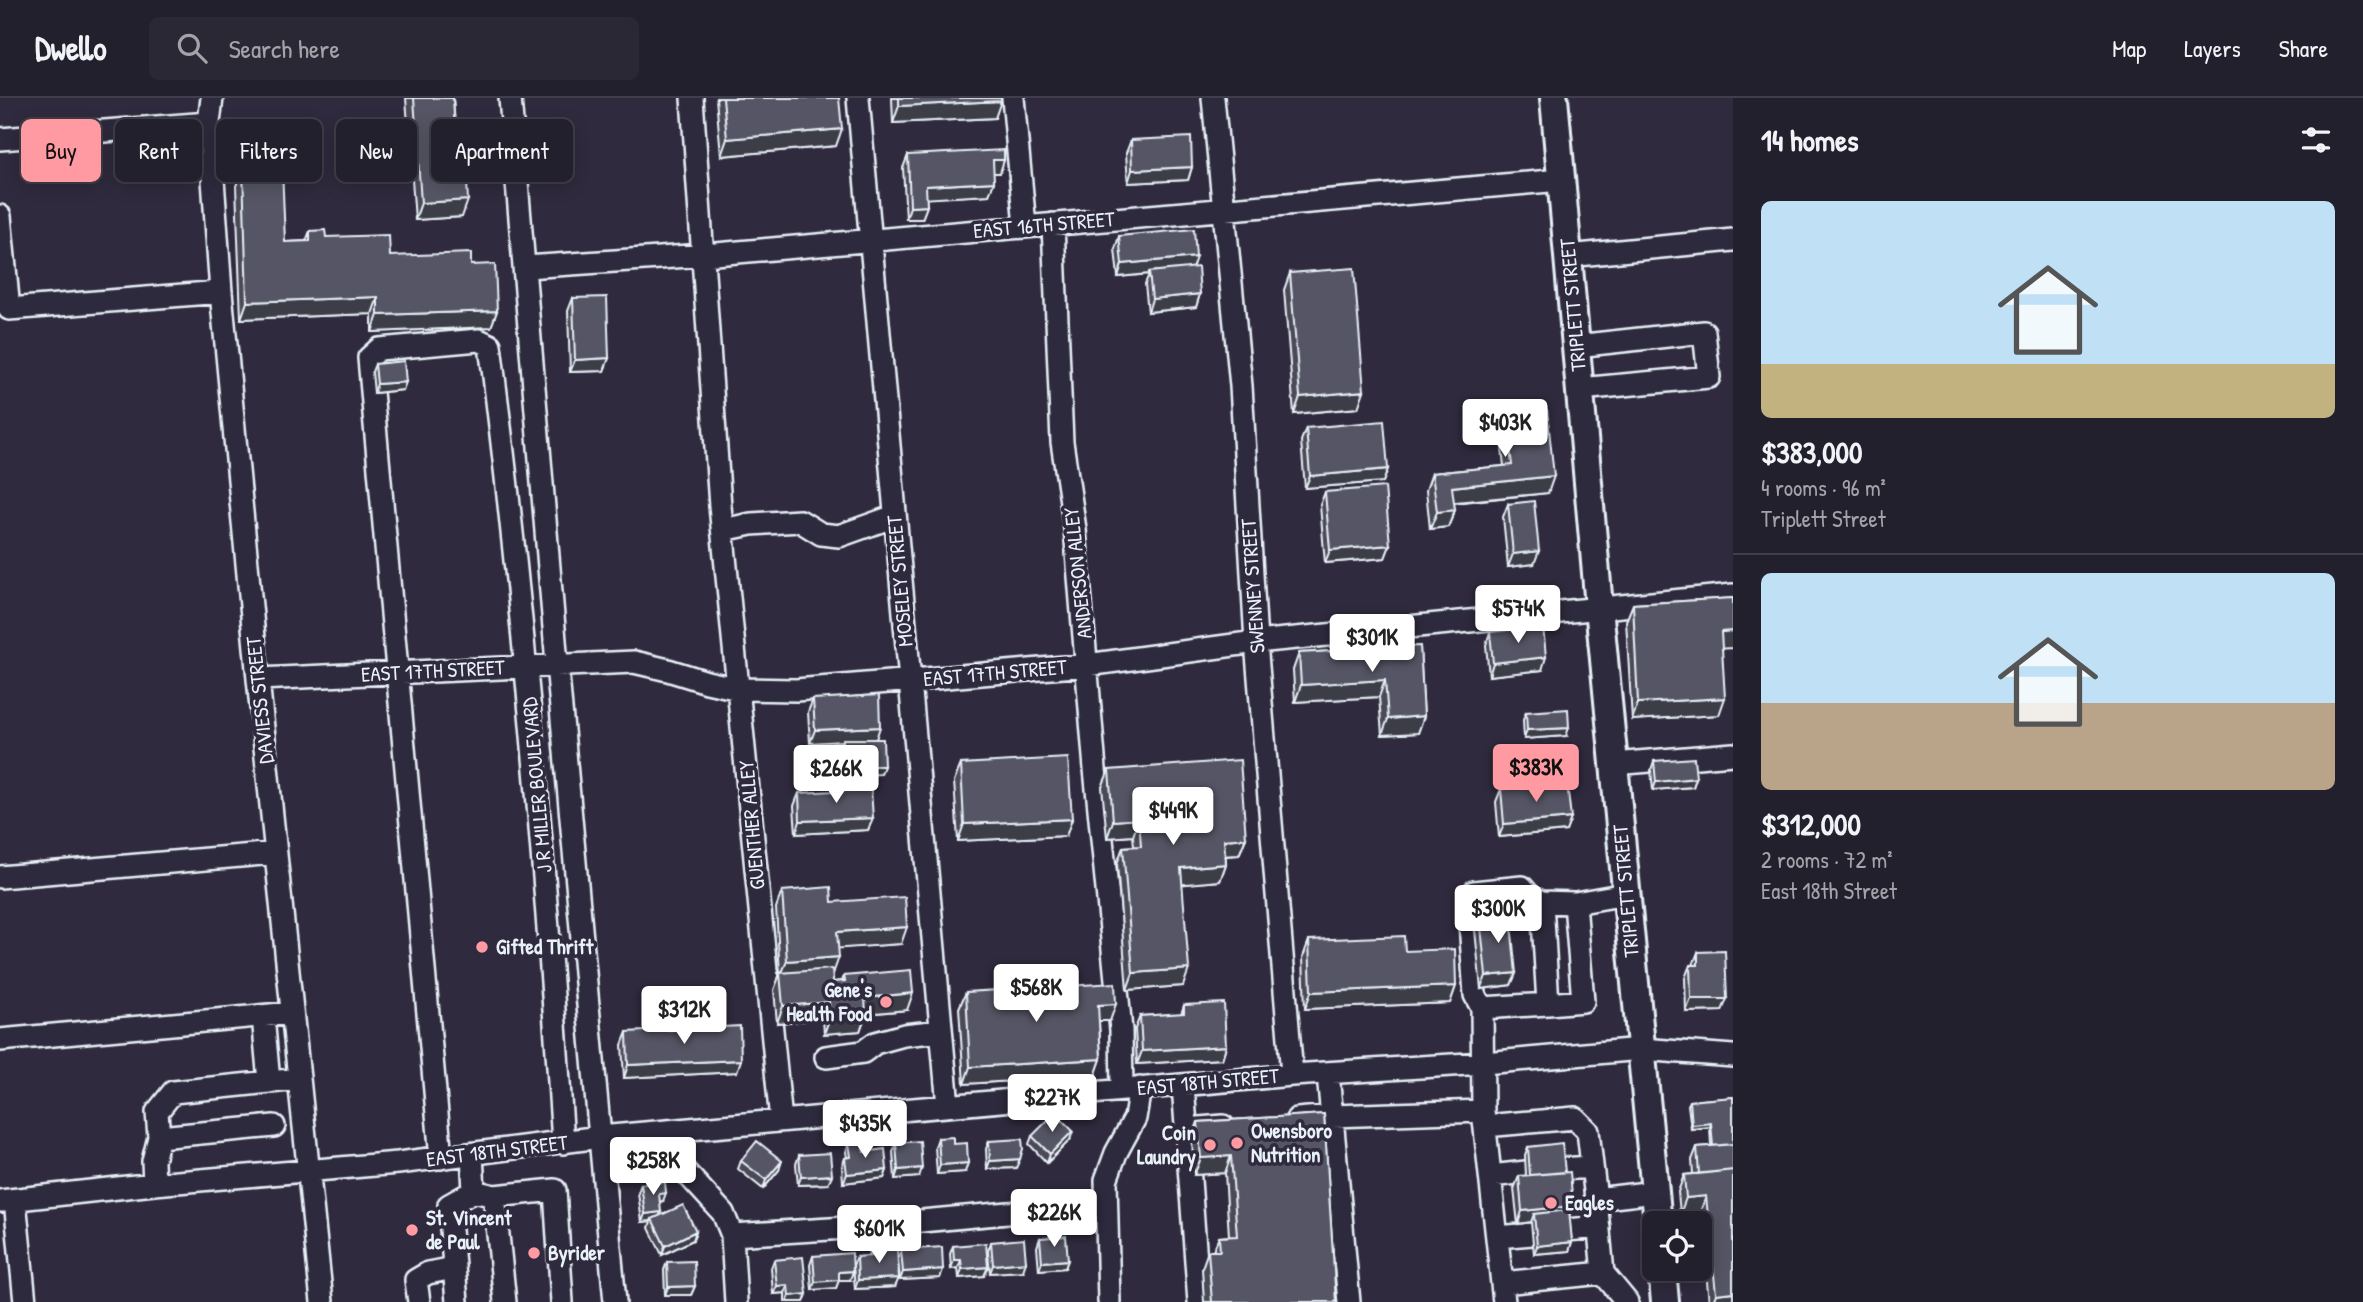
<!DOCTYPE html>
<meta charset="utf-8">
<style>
:root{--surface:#23202e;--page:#2b2836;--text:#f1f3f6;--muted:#a3a3aa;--line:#403e4a;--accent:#ff9aa2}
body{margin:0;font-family:"Patrick Hand",sans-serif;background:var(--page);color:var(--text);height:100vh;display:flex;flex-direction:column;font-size:26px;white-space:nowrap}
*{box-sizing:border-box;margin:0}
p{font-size:23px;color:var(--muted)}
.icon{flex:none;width:38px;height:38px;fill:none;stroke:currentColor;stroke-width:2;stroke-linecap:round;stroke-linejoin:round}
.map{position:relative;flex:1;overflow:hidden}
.details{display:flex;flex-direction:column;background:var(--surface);width:630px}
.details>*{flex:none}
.banner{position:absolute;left:21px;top:21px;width:665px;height:63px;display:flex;gap:14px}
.tools{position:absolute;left:1642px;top:1113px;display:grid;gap:14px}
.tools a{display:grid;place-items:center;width:70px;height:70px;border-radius:10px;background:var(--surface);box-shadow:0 4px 18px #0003,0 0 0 2px var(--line);font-size:35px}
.price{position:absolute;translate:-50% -60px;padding:0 16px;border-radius:7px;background:#fff;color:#222;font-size:23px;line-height:46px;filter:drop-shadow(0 2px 4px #0008)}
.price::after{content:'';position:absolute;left:50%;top:42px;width:21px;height:16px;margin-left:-10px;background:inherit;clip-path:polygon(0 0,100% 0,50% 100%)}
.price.active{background:var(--accent);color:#111}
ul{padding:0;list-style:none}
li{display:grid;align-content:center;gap:14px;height:371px;padding:0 28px}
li+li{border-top:2px solid var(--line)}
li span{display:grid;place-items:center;height:217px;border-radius:10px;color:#555}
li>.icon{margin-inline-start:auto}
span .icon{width:126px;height:126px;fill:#fffc;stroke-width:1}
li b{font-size:30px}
h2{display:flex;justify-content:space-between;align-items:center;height:84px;padding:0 28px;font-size:30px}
.pill{padding:0 24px;border-radius:10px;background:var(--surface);box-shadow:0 4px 18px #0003,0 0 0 2px var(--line);font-size:24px;line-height:63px}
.pill.active{background:var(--accent);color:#111}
header{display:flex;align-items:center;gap:42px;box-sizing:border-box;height:98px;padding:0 35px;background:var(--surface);border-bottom:2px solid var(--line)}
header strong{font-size:33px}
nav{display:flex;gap:38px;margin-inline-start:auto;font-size:24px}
.search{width:490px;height:63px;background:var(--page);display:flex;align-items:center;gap:18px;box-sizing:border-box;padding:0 24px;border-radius:10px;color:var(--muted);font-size:26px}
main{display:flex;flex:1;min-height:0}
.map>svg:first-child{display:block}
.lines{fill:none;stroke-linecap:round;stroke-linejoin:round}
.minor-casing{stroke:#e8f1f8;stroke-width:26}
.major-casing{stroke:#e8f1f8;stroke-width:32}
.minor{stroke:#2f2a3d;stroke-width:21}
.major{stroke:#2f2a3d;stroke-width:26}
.wall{fill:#4b4957;stroke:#e8f1f8;stroke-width:2}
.shaded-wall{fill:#3d3c47;stroke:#e8f1f8;stroke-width:2}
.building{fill:#575565;stroke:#e8f1f8;stroke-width:2}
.poi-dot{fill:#ff9aa2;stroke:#2f2a3d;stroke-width:2.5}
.labels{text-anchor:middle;stroke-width:7;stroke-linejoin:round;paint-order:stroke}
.street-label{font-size:21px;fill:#e8f1f8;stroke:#2f2a3d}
.poi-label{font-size:21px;font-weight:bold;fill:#e8f1f8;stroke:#2f2a3d;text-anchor:start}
</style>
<header>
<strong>Dwello</strong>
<div class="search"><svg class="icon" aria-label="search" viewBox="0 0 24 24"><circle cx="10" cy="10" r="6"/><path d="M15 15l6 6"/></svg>Search here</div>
<nav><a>Map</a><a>Layers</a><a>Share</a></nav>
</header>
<main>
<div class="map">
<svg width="1733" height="1204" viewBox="0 0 1733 1204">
<rect width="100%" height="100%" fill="#2f2a3d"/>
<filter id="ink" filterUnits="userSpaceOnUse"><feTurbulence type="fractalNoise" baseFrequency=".0143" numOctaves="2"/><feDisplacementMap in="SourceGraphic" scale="14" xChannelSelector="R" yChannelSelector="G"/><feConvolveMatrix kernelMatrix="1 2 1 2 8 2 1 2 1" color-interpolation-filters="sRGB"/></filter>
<g filter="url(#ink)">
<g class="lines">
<!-- minor casing -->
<g class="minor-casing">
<path id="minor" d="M212,0L209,25L221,194L258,581L322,1204
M510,0L557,566L615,1204
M692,0L720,408L781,1023
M858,0L948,1008
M1013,0L1025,128
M1213,0L1241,288L1256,544L1292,977
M0,41L209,25
M0,118L9,211L221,194
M1053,126L1062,344L1075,431L1095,671L1121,932L1122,992
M1568,158L1733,142
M526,169L704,157L1561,82
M1576,248L1704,234L1709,279L1580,291
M723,432L751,426L800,423L821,436L839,438L895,418
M258,581L634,564L668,572L707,584L739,591L796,592L1087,567L1256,544L1733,497
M1614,666L1733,656
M0,779L275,755
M1469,810L1474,794L1522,789L1531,799
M1548,906L1583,903L1575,805
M1482,910L1475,897L1469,810L1523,804L1531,799L1542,804
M263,918L269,984
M0,942L291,915
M826,959L863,954L875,945L904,937L941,933
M1328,976L1349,1204
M1183,987L1199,1204
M1297,1021L1332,1018L1483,1013
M1485,1028L1575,1020L1588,1033L1596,1101L1655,1094
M1187,1031L1223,1028
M650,1035L723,1115L732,1137L736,1204
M159,1039L274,1028
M441,1060L369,260L379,251L479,242L490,247C524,512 546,778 563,1045
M1560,1071L1592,1069
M1491,1078L1526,1074
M154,1086L153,1063L159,1039L157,1014L173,994L299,981
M474,1093L494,1098L555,1092L562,1204
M494,1098L505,1204
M15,1102L25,1204
M0,1103L154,1086L398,1065L600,1039L1292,977L1484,965L1641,951L1733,958
M1567,1132L1599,1129
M732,1137L846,1130L1105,1106
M1497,1139L1532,1136
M1603,1175L1627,1204
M1502,1185L1603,1175L1596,1101
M419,1204L416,1182L428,1175L454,1170
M457,1204L449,1107L474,1093L472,1056
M1109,1204L1106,1082L1116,1055L1135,1020L1140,990
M1504,1204L1483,1013L1482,910L1548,906L1542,804L1575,805L1626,796"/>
</g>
<!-- major casing -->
<g class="major-casing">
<path id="major" d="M1554,0L1599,509L1658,1125
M1662,1171L1665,1204"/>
</g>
<!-- minor -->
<use href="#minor" class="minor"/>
<!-- major -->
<use href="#major" class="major"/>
</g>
<!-- wall -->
<path class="wall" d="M406,0H453L462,119L415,122Z
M716,0H839L836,48L721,58Z
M892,0H1001L995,20L893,25Z
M1131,42L1192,69L1188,82L1128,85L1126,55Z
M908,57L1004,62L1000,75H993L994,84L989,97L926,100L927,108L922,121H906L903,70Z
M243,71L285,144L306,143L310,133L326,139L390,158L471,167L497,213L491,229L372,234V216L241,221L236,88Z
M1119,138L1193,169L1200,196L1196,209L1148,214L1145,186L1149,176L1118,179L1115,151Z
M1290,175L1358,310L1294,316L1284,192Z
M573,200L609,260L604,273L570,274L568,213Z
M375,266L403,292L374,295L372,274Z
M1506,316L1548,395L1454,405L1455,412L1448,429L1430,431L1426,392L1432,375L1504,368L1500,333Z
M1306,330L1388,371L1383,384L1305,390L1301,343Z
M1325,394L1390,447L1385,460L1325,465L1320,407Z
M1508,406L1534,466L1508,469L1503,419Z
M1733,500V550H1722L1719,617L1632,622L1626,523L1633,506Z
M1490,534L1542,572L1489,578L1486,547Z
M1420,548L1424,618L1418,635L1382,637L1379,599L1295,604L1293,572L1299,555Z
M813,601L876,641L881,676L840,677V650L842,643L810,645L808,614Z
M1526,614L1566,638L1524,641L1523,622Z
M1654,663L1696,680L1693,689L1653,692L1651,672Z
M961,666L1072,721L1066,738L958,743L954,683Z
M1109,672L1246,740L1239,757L1226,758V766L1220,783L1182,786L1183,888L1127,892L1117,766L1123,749L1134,748L1133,738L1107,740L1102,689Z
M1501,691L1571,720L1566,733L1499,739L1496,704Z
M799,695L873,720L868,732L796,736L794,708Z
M782,793L832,804L901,846L838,850L833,876V884L842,883L844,878L907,912L866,916L860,933L824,936L823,921L777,925L774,892L780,876L776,810Z
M1480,819L1516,875L1511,887L1481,891L1475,832Z
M1309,842L1405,853L1456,888L1450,905L1305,911L1303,859Z
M1698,854L1722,913L1686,914L1685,880L1690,867H1693Z
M966,894L1110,923H1099L1101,961L1095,978L964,986L959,910Z
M1184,907L1226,948L1222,961L1137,966L1135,931L1140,918L1181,916Z
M627,934L737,974L624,980L622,947Z
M1733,999V1204H1709L1700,1114L1680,1116L1678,1094L1684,1077L1693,1076L1692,1062L1697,1049L1711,1048L1710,1029L1691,1031L1688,1007L1690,1003Z
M1324,1016L1336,1204H1204L1202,1170L1208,1153H1213L1219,1139L1229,1138L1225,1075L1194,1077L1192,1041L1198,1024Z
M1032,1038L1070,1042L1047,1065L1029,1046Z
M938,1040L965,1074L937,1076L935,1049Z
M989,1043L1016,1070L987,1071L986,1051Z
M849,1045L864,1054L887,1072L884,1080L843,1085L842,1068L845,1060L847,1059L846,1054Z
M896,1045L919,1079L895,1081L893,1054Z
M1528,1049L1565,1074L1573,1108L1569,1118L1572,1144L1569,1153L1534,1156L1531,1124L1518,1126L1514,1091L1519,1078H1526L1525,1057Z
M799,1057L828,1086L798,1087L796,1066Z
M741,1063L779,1072L763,1091L738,1071Z
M641,1086L663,1103L660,1104V1117L696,1133L693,1142L662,1157L649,1130L651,1123L642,1124L638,1095Z
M1040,1140L1068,1162L1065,1170L1039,1172L1037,1149Z
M991,1144L1023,1173L990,1175L988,1153Z
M953,1148L988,1169L984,1178L959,1180L958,1170L951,1171L950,1156Z
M901,1152L943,1171L940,1180L900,1182L898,1161Z
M870,1153L895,1189L855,1191L853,1167L857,1159L868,1158Z
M813,1158L850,1182H839L836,1190L812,1192L810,1167Z
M774,1162L807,1196L804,1204H785V1195L773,1196L771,1170Z
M667,1164L695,1188L691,1197H665L664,1172Z"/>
<!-- shaded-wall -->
<path class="shaded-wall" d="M1001,3L995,20L893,25L899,8Z
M842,31L836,48L721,58L727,41Z
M993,62H1004L1000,75H988Z
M1192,69L1188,82L1128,85L1132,72Z
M994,84L989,97L921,101L926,88Z
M468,102L462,119L415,122L421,105Z
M927,108L922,121H906L910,109Z
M1196,159L1192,171L1149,174V176L1118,179L1122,166Z
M1200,196L1196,209L1148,214L1152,201Z
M378,199L372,216L241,221L247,204Z
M497,213L491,229L372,234L378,217Z
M609,260L604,273L570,274L575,262Z
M406,284L403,292L374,295L377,286Z
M1364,293L1358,310L1294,316L1300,299Z
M1388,371L1383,384L1305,390L1310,378Z
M1554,378L1548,395L1446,405L1452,389Z
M1455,412L1448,429L1430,431L1437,414Z
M1390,447L1385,460L1325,465L1330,452Z
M1539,453L1534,466L1508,469L1513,456Z
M1733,533V550L1715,551L1721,534Z
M1546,559L1542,572L1489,578L1493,565Z
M1385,582L1379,599L1295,604L1301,587Z
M1725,600L1719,617L1632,622L1638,605Z
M1424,618L1418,635L1382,637L1388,621Z
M880,629L876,641L810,645L815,632Z
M1569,630L1566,638L1524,641L1527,632Z
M843,668H884L881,676L840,677Z
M1696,680L1693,689L1653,692L1656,684Z
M873,720L868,732L796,736L800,723Z
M1571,720L1566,733L1499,739L1504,726Z
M1072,721L1066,738L958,743L964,726Z
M1139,721L1133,738L1107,740L1113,723Z
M1246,740L1239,757L1218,758L1224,742Z
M1226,766L1220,783L1175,787L1181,770Z
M907,829L901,846L831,851L837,834Z
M839,859L833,876L780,879L787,863Z
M1189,871L1183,888L1127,892L1133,875Z
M1516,875L1511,887L1481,891L1486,878Z
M1456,888L1450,905L1305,911L1311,894Z
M913,895L907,912L866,916L860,933L824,936L830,919L865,900Z
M1691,901H1727L1722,913L1686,914Z
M829,904L823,921L777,925L783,908Z
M1116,906L1110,923H1092L1098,907Z
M1226,948L1222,961L1137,966L1142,953Z
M1101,961L1095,978L964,986L970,969Z
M741,962L737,974L624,980L628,967Z
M1711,1025L1710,1029L1691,1031L1692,1027Z
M1073,1033L1070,1042L1047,1065L1050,1056Z
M1231,1058L1225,1075L1194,1077L1201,1060Z
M1020,1061L1016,1070L987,1071L990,1063Z
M782,1063L779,1072L763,1091L766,1082Z
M968,1065L965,1074L937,1076L940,1067Z
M922,1070L919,1079L895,1081L898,1072Z
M887,1072L884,1080L843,1085L847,1076Z
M832,1077L828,1086L798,1087L801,1079Z
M666,1095L663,1103L656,1104L659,1096Z
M1706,1098L1700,1114L1680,1116L1686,1100Z
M1573,1108L1568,1120L1534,1116L1531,1124L1518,1126L1522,1113Z
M661,1114L658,1123L652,1121L651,1123L642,1124L645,1116Z
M696,1133L693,1142L662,1157L665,1148Z
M1572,1144L1569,1153L1534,1156L1537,1148Z
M954,1162H961L958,1170L951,1171Z
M1068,1162L1065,1170L1039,1172L1042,1164Z
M1026,1164L1023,1173L990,1175L993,1167Z
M988,1169L984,1178L959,1180L962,1171Z
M943,1171L940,1180L900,1182L903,1174Z
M853,1173L850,1182H839L836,1190L812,1192L815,1184L839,1174Z
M899,1180L895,1189L855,1191L858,1182Z
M788,1187L785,1195L773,1196L777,1188Z
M695,1188L691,1197H665L668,1189Z
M1733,1194V1204H1713L1716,1196Z
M807,1196L804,1204H787L789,1198Z"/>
<!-- building -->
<path class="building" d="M414,0H453L457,67L466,66L468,102L421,105Z
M723,0H839L842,31L727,41Z
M899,0H1001V3L899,8Z
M1191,39L1192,69L1132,72L1131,42Z
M1004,52V62H993L994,84L926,88L927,108L910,109L908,57Z
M282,69L285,144L310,143V133L325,132L326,139L389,137L390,158L471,155V167L495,166L497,213L378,217V199L247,204L243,71Z
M1194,131L1196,159L1122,166L1119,138Z
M1198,169L1200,196L1152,201L1149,174Z
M1354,170L1364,293L1300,299L1290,175Z
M607,199L609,260L575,262L573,200Z
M404,263L406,284L377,286L375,266Z
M1547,312L1554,378L1452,389L1455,412L1437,414L1432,375L1512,367L1506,316Z
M1384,323L1388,371L1310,378L1306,330Z
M1385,389L1390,447L1330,452L1325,394Z
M1534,403L1539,453L1513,456L1508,406Z
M1733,500V533L1721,534L1725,600L1638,605L1633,506Z
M1543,528L1546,559L1493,565L1490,534Z
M1420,548L1424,618L1388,621L1385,582L1301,587L1299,555Z
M879,597L880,629L815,632L813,601Z
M1568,611L1569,630L1527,632L1526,614Z
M843,641H883L884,668H843Z
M1068,660L1072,721L964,726L961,666Z
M1694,660L1696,680L1656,684L1654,663Z
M1240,662L1246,740L1224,742L1226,766L1181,770L1189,871L1133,875L1123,749L1141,748L1139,721L1113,723L1109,672Z
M1567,685L1571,720L1504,726L1501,691Z
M871,691L873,720L800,723L799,695Z
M831,789L832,804L905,799L907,829L837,834L839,859L787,863L782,793Z
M1510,816L1516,875L1486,878L1480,819Z
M1404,838L1405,853L1455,851L1456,888L1311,894L1309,842Z
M1725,853L1727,901H1691L1690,867H1698V854Z
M832,871L833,884L845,883L844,878L911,872L913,895L865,900L866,916L830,919L829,904L783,908L780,875Z
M1115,885L1116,906L1098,907L1101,961L970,969L966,894Z
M1224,905L1226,948L1142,953L1140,918L1184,915V907Z
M740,928L741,962L628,967L627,934Z
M1733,999V1046L1713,1048L1711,1025L1692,1027L1690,1003Z
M1055,1015L1073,1033L1050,1056L1032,1038Z
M1324,1016L1336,1204H1212L1208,1153H1220L1219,1139L1237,1138L1231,1058L1201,1060L1198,1024Z
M953,1039V1046L967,1045L968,1065L940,1067L938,1040Z
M1022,1041L1023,1051L1020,1061L990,1063L989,1043Z
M757,1043L782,1063L766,1082L741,1063Z
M920,1043L922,1070L898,1072L896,1045Z
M862,1044L864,1054L885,1051L887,1072L847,1076L845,1060L851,1059L849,1045Z
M1562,1045L1565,1074L1530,1077L1528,1049Z
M1733,1046V1072L1699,1076L1697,1049Z
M830,1055L832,1077L801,1079L799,1057Z
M1733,1072V1194L1716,1196L1706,1098L1686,1100L1684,1077Z
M1570,1074L1573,1108L1522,1113L1519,1078Z
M665,1084L666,1095L659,1096L661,1114L645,1116L641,1086Z
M683,1107L696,1133L665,1148L652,1121Z
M1569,1112L1572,1144L1537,1148L1534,1116Z
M1066,1138L1068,1162L1042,1164L1040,1140Z
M1024,1141L1026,1164L993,1167L991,1144Z
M986,1145L988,1169L962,1171L961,1162H954L953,1148Z
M942,1149L943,1171L903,1174L901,1152Z
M897,1151L899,1180L858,1182L857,1159L871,1158L870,1153Z
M852,1155L853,1173L839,1174V1182L815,1184L813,1158Z
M803,1159L807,1196L789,1198L788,1187L777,1188L774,1162Z
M694,1163L695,1188L668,1189L667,1164Z"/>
</g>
<!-- markers -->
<g class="poi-dot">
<circle cx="482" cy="849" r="7"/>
<circle cx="886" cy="904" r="7"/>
<circle cx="1237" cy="1045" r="7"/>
<circle cx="1210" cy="1047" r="7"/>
<circle cx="1551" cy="1105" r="7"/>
<circle cx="412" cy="1132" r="7"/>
<circle cx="534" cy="1155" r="7"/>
</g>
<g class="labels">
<!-- street labels -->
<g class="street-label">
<text transform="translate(1044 127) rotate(-5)" y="7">EAST 16TH STREET</text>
<text transform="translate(1573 207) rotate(-95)" y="7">TRIPLETT STREET</text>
<text transform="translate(1078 475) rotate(-96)" y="7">ANDERSON ALLEY</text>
<text transform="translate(900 483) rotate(-95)" y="7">MOSELEY STREET</text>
<text transform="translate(1253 488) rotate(-94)" y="7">SWENNEY STREET</text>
<text transform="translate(433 573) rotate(-3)" y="7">EAST 17TH STREET</text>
<text transform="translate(995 575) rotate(-5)" y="7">EAST 17TH STREET</text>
<text transform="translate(260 602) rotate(-96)" y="7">DAVIESS STREET</text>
<text transform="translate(537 687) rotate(-95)" y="7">J R MILLER BOULEVARD</text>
<text transform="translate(752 727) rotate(-95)" y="7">GUENTHER ALLEY</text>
<text transform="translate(1626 793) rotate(-95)" y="7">TRIPLETT STREET</text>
<text transform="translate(1208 984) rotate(-5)" y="7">EAST 18TH STREET</text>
<text transform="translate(497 1053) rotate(-7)" y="7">EAST 18TH STREET</text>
</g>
<!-- poi labels -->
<g class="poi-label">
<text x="496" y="856">Gifted Thrift</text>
<text x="872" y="899" text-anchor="end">Gene's<tspan x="872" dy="24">Health Food</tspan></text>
<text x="1251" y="1040">Owensboro<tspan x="1251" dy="24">Nutrition</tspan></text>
<text x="1196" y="1042" text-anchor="end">Coin<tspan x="1196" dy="24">Laundry</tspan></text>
<text x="1565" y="1112">Eagles</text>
<text x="426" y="1127">St. Vincent<tspan x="426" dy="24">de Paul</tspan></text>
<text x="548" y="1162">Byrider</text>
</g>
</g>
</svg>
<div class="tools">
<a><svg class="icon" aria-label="locate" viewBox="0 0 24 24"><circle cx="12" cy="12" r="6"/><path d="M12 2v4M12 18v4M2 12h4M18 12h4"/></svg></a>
</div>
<b class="price" style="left:1505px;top:361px">$403K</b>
<b class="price" style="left:1518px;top:547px">$574K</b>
<b class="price" style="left:1372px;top:576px">$301K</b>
<b class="price active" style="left:1536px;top:706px">$383K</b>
<b class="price" style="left:836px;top:707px">$266K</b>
<b class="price" style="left:1173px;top:749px">$449K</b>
<b class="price" style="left:1498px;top:847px">$300K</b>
<b class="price" style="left:1036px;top:926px">$568K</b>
<b class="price" style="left:684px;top:948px">$312K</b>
<b class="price" style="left:1052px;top:1036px">$227K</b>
<b class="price" style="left:865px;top:1062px">$435K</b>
<b class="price" style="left:653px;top:1099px">$258K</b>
<b class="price" style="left:1054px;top:1151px">$226K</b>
<b class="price" style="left:879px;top:1167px">$601K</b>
<div class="banner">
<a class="pill active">Buy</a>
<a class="pill">Rent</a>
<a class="pill">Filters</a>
<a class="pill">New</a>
<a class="pill">Apartment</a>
</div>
</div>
<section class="details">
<h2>14 homes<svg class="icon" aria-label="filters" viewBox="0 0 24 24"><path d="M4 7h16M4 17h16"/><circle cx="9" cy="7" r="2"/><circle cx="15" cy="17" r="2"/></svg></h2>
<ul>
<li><span style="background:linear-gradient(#bfe0f5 75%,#c2b280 0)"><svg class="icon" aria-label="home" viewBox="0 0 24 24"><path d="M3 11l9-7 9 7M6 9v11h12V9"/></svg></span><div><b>$383,000</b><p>4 rooms · 96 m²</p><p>Triplett Street</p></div></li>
<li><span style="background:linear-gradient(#bfe0f5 60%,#b9a48a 0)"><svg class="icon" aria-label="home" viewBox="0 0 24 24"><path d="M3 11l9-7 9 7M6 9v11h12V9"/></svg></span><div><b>$312,000</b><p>2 rooms · 72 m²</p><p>East 18th Street</p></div></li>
</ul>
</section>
</main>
